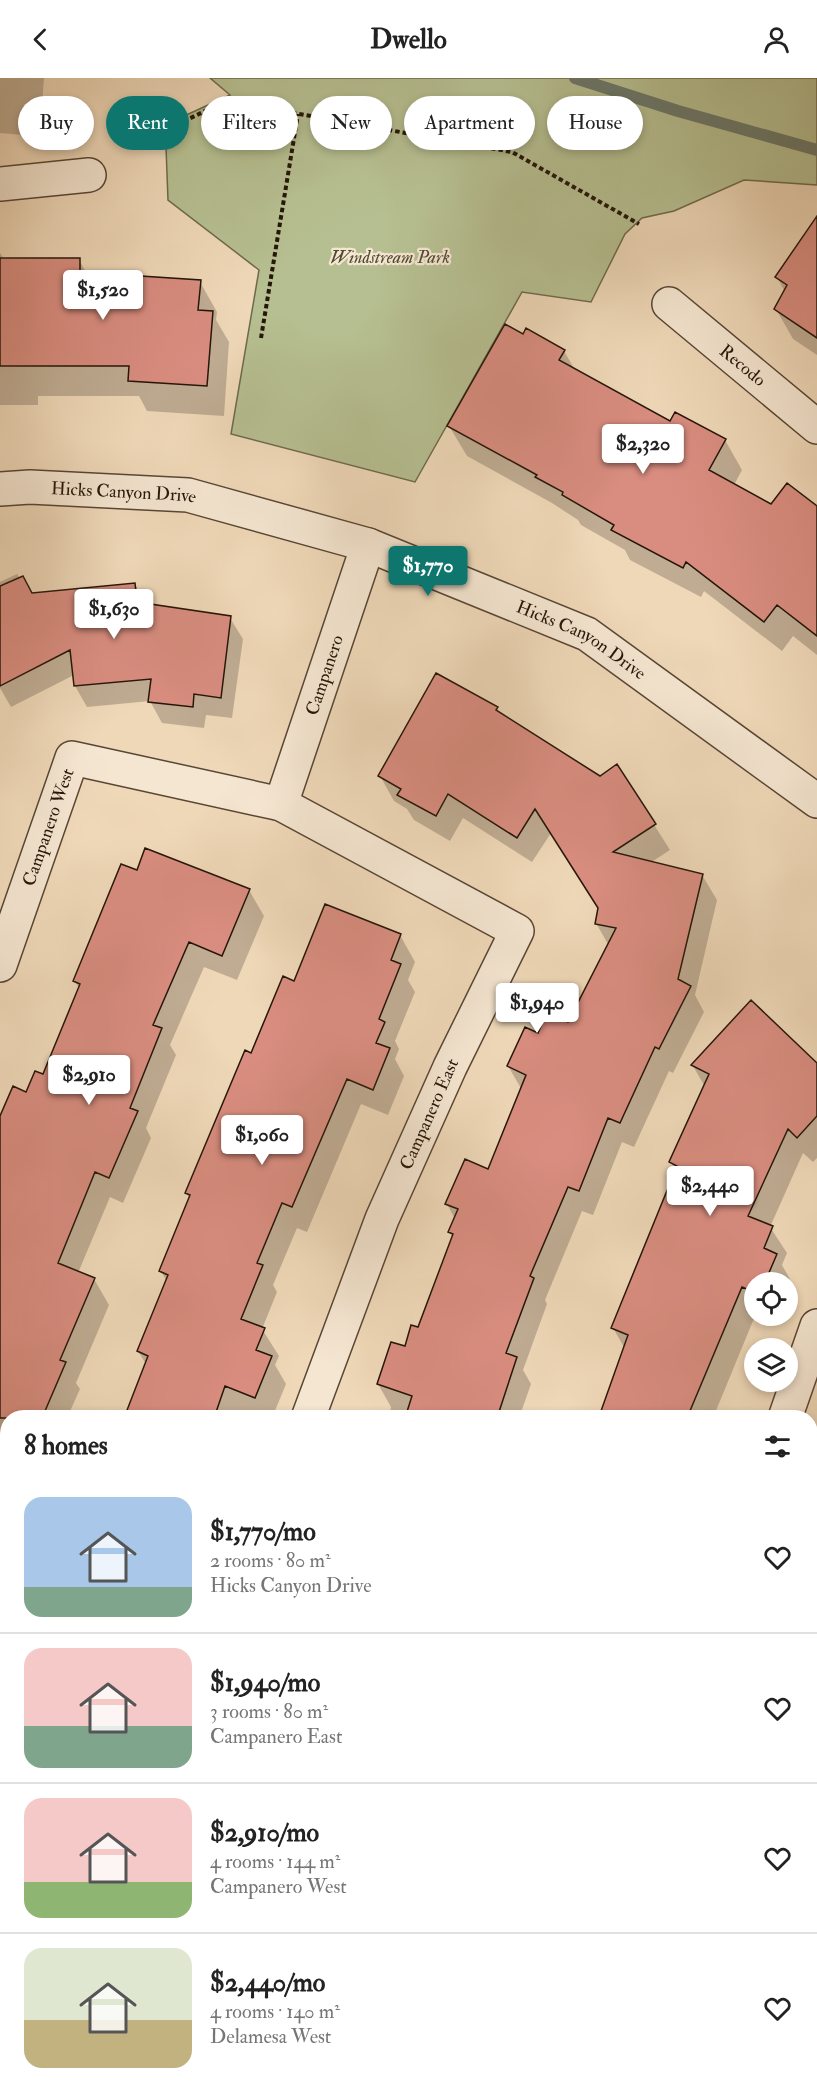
<!DOCTYPE html>
<meta charset="utf-8">
<style>
:root{--surface:#fff;--page:#f6f6f6;--text:#222;--muted:#767676;--line:#e0e0e0;--accent:#0f766e}
body{margin:0;font-family:"IM FELL Double Pica",serif;background:var(--page);color:var(--text);height:100vh;display:flex;flex-direction:column;font-size:22px;white-space:nowrap}
*{box-sizing:border-box;margin:0}
p{font-size:20px;color:var(--muted)}
.icon{flex:none;width:33px;height:33px;fill:none;stroke:currentColor;stroke-width:2;stroke-linecap:round;stroke-linejoin:round}
.map{position:relative;flex:1;overflow:hidden}
.drawer{position:absolute;left:0px;top:1332px;width:818px;height:686px;display:flex;flex-direction:column;background:var(--surface);border-radius:24px 24px 0 0;box-shadow:0 3px 9px #0003}
.drawer>*{flex:none}
.hud{position:absolute;left:18px;top:18px;width:782px;height:54px;display:flex;gap:12px}
.tools{position:absolute;left:744px;top:1194px;display:grid;gap:12px}
.tools a{display:grid;place-items:center;width:54px;height:54px;border-radius:50%;background:var(--surface);box-shadow:0 3px 9px #0003;font-size:30px}
.price{position:absolute;translate:-50% -51px;padding:0 14px;border-radius:6px;background:#fff;color:#222;font-size:20px;line-height:39px;filter:drop-shadow(0 2px 3px #0008)}
.price::after{content:'';position:absolute;left:50%;top:36px;width:18px;height:14px;margin-left:-9px;background:inherit;clip-path:polygon(0 0,100% 0,50% 100%)}
.price.active{background:var(--accent);color:#fff}
ul{padding:0;list-style:none}
li{display:flex;align-items:center;gap:18px;height:150px;padding:0 24px}
li+li{border-top:2px solid var(--line)}
li span{display:grid;place-items:center;flex:none;width:168px;height:120px;border-radius:18px;color:#555}
li>.icon{margin-inline-start:auto}
span .icon{width:72px;height:72px;fill:#fffc;stroke-width:1}
li b{font-size:26px}
h2{display:flex;justify-content:space-between;align-items:center;height:72px;padding:0 24px;font-size:26px}
.chip{padding:0 21px;border-radius:27px;background:var(--surface);box-shadow:0 3px 9px #0003;font-size:21px;line-height:54px}
.chip.active{background:var(--accent);color:#fff}
header{display:flex;justify-content:space-between;align-items:center;height:78px;padding:0 24px;background:var(--surface);font-size:27px;font-weight:700}
.map>svg:first-child{display:block}
.green{fill:#b6bf91;stroke:#6e6a4d;stroke-width:1.5}
.shadow{fill:#0003}
.lines{fill:none;stroke-linecap:round;stroke-linejoin:round}
.stream{stroke:#6b786b;stroke-width:12}
.building{fill:#d98d80;stroke:#251609;stroke-width:1.5}
.minor-casing{stroke:#584635;stroke-width:36}
.path{stroke:#251609;stroke-width:4;stroke-dasharray:4.5 3;stroke-linecap:butt}
.minor{stroke:#f5e6d1;stroke-width:33}
.labels{text-anchor:middle;stroke-width:4.5;stroke-linejoin:round;paint-order:stroke}
.park-label{font-size:18px;font-style:italic;fill:#504932;stroke:#f5e6d1}
.street-label{font-size:18px;fill:#251609;stroke:#f5e6d1}
</style>
<header><svg class="icon" aria-label="back" viewBox="0 0 24 24"><path d="M15 5l-7 7 7 7"/></svg>Dwello<svg class="icon" aria-label="person" viewBox="0 0 24 24"><circle cx="12" cy="8" r="4"/><path d="M4 21q1-7 8-7t8 7"/></svg></header>
<div class="map">
<svg width="817" height="2017" viewBox="0 0 817 2017">
<rect width="100%" height="100%" fill="#efd8b8"/>
<filter id="stains"><feTurbulence type="fractalNoise" baseFrequency=".00333" numOctaves="4"/><feColorMatrix values="0 0 0 0 .2 0 0 0 0 .09 0 0 0 0 .02 0 0 0 .5 -.17"/></filter>
<radialGradient id="worn" r=".72"><stop offset=".6" stop-color="#630" stop-opacity="0"/><stop offset="1" stop-color="#630" stop-opacity=".3"/></radialGradient>
<!-- green -->
<path class="green" d="M210,0H817V107L744,102L674,133L642,140L625,156L591,224L522,214L415,404L231,356L259,192L168,122L166,69L158,50L230,17Z
M0,1538L8,1545L7,1903L0,1900Z
M251,2010H313L309,2017H267Z"/>
<!-- shadow -->
<path class="shadow" d="M0,0H44L42,28L24,26L22,57L0,55Z
M817,137V277L793,261L776,231L785,214L777,199Z
M0,175L4,181L79,182L87,196L200,204L217,234L216,242L229,264L224,338L147,333L139,318H38V327H0Z
M524,258L564,273L575,292L671,345L725,362L742,392L734,407L771,427L817,430V577L793,558L782,573L704,513L701,519L630,482L625,472L581,447L578,442L552,425L467,378L449,348Z
M17,496L32,516L135,506L146,527L230,540L243,561L232,640L206,637L204,650L162,645L150,623L87,629L75,608L74,597L11,629L0,610V504Z
M496,630L500,636L600,699L617,688L670,772L650,785L702,797L717,822L695,917L704,934L673,995L669,993L634,1069L622,1064L593,1137L582,1133L545,1222L547,1226L523,1292L531,1306L519,1340H389L391,1329L378,1306L419,1251L453,1160L450,1154L455,1141L447,1126L489,1093L522,1012L508,988L538,957L569,946L609,868L596,845L599,831L551,755L532,784L463,740L450,763L414,742L407,731L394,723L380,698Z
M137,794L249,812L264,838L237,902L204,889L170,967L176,977L146,1050L151,1060L123,1125L110,1119L78,1195L94,1201L109,1227L76,1305L80,1311L67,1340H8V1358L0,1354V1042L44,998L80,912L75,903Z
M400,857L415,884L408,902L415,914L395,963L399,971L395,981L404,998L388,1037L361,1026L307,1154L297,1150L273,1207L277,1214L262,1251L279,1278L275,1287L286,1306L272,1340H256L247,1336L246,1340H126L146,1286L138,1273L167,1204L161,1193L190,1121L187,1115L252,977L295,905Z
M751,924L817,985V1080L813,1084L803,1075L770,1149L787,1175L782,1187L791,1203L788,1212V1204H754L755,1238L713,1340H600L625,1271L613,1250L676,1093L671,1084L705,1009L693,988Z
M766,1238H777L775,1241Z
M810,1432L817,1434V1881L812,1878L810,1881Z
M578,2010H654L663,2017H572Z"/>
<g class="lines">
<!-- stream -->
<path class="stream" d="M575,0L678,33L817,72"/>
</g>
<!-- building -->
<path class="building" d="M817,138V260L774,231L787,207L775,199Z
M0,180H80V194L201,202L198,232L213,233L207,308L128,303L129,288H0Z
M505,246L523,256L526,250L565,272L559,282L670,343L675,334L726,361L709,392L771,426L787,405L817,428V558L777,527L764,544L686,484L683,490L611,452L614,447L562,417L563,414L535,399L537,397L447,348Z
M23,498L32,515L135,505L137,524L231,538L221,620L194,616L193,629L148,624L151,601L74,608L70,572L0,608V508Z
M436,595L498,629L496,632L600,698L617,686L656,746L613,774L703,796L678,901L691,908L659,971L655,969L620,1045L608,1040L579,1113L568,1109L530,1198L534,1200L506,1275L517,1279L497,1340H405L412,1318L377,1306L391,1264L405,1268L411,1247L418,1249L453,1156L448,1154L458,1131L445,1126L465,1081L488,1091L526,997L507,988L525,949L538,955L547,934L568,944L616,850L595,846L598,830L535,731L517,760L448,716L436,738L397,717L401,711L378,698Z
M145,770L250,811L222,878L189,864L153,947L162,950L130,1030L138,1033L109,1100L95,1094L58,1185L95,1200L60,1282L66,1284L42,1340H0V1038L13,1008L26,1014L35,993L43,996L80,906L73,903L121,786L137,792Z
M325,826L401,856L391,882L401,886L379,941L385,944L376,965L390,970L373,1012L347,1001L292,1129L282,1125L257,1185L263,1187L241,1241L265,1250L256,1272L272,1278L255,1320L225,1308L214,1340H124L148,1278L137,1273L168,1197L159,1193L190,1117L185,1115L245,972L251,975L283,898L294,903Z
M751,922L817,985V1038L797,1060L788,1051L748,1138L773,1148L764,1170L777,1176L765,1204H754V1214L742,1209L687,1340H619L601,1333L628,1257L611,1250L677,1088L669,1084L709,996L691,987Z"/>
<g class="lines">
<!-- minor casing -->
<g class="minor-casing">
<g id="minor">
<path d="M0,106L89,97"/>
<path id="s1" d="M669,226L817,349"/>
<path id="s2" d="M0,411L30,409L188,417L368,467L587,556L817,723"/>
<path id="s3" d="M281,726L368,467"/>
<path id="s4" d="M0,887L72,680L281,726L517,853L450,989L382,1141L308,1340"/>
<path d="M785,1340L817,1248"/>
</g>
</g>
<!-- path -->
<path class="path" d="M150,60L209,31L238,25L512,74L639,146
M261,260L298,36
M0,1416L8,1422
M734,2010L740,2017"/>
<!-- minor -->
<use href="#minor" class="minor"/>
</g>
<g class="labels">
<!-- park labels -->
<g class="park-label">
<text x="390" y="185">Windstream Park</text>
</g>
<!-- street labels -->
<g class="street-label">
<text dy="6" stroke="none"><textPath href="#s1" startOffset="96">Recodo</textPath></text>
<text dy="6" stroke="none"><textPath href="#s2" startOffset="124">Hicks Canyon Drive</textPath></text>
<text dy="6" stroke="none"><textPath href="#s2" startOffset="609">Hicks Canyon Drive</textPath></text>
<text dy="6" stroke="none"><textPath href="#s3" startOffset="136">Campanero</textPath></text>
<text dy="6" stroke="none"><textPath href="#s4" startOffset="146">Campanero West</textPath></text>
<text transform="translate(429 1036) rotate(-66)" y="6">Campanero East</text>
</g>
</g>
<rect width="100%" height="100%" filter="url(#stains)"/>
<rect width="100%" height="100%" fill="url(#worn)"/>
</svg>
<div class="tools">
<a><svg class="icon" aria-label="locate" viewBox="0 0 24 24"><circle cx="12" cy="12" r="6"/><path d="M12 2v4M12 18v4M2 12h4M18 12h4"/></svg></a>
<a><svg class="icon" aria-label="layers" viewBox="0 0 24 24"><path d="M12 4l9 5-9 5-9-5zM3 14l9 5 9-5"/></svg></a>
</div>
<b class="price" style="left:103px;top:243px">$1,520</b>
<b class="price" style="left:643px;top:397px">$2,320</b>
<b class="price active" style="left:428px;top:519px">$1,770</b>
<b class="price" style="left:114px;top:562px">$1,630</b>
<b class="price" style="left:537px;top:956px">$1,940</b>
<b class="price" style="left:89px;top:1028px">$2,910</b>
<b class="price" style="left:262px;top:1088px">$1,060</b>
<b class="price" style="left:710px;top:1139px">$2,440</b>
<div class="hud">
<a class="chip">Buy</a>
<a class="chip active">Rent</a>
<a class="chip">Filters</a>
<a class="chip">New</a>
<a class="chip">Apartment</a>
<a class="chip">House</a>
</div>
<section class="drawer">
<h2>8 homes<svg class="icon" aria-label="filters" viewBox="0 0 24 24"><path d="M4 7h16M4 17h16"/><circle cx="9" cy="7" r="2"/><circle cx="15" cy="17" r="2"/></svg></h2>
<ul>
<li><span style="background:linear-gradient(#a9c7e8 75%,#7fa58c 0)"><svg class="icon" aria-label="home" viewBox="0 0 24 24"><path d="M3 11l9-7 9 7M6 9v11h12V9"/></svg></span><div><b>$1,770/mo</b><p>2 rooms · 80 m²</p><p>Hicks Canyon Drive</p></div><svg class="icon" aria-label="heart" viewBox="0 0 24 24"><path d="M12 20l-8-8c-3-5 5-10 8-4 3-6 11-1 8 4z"/></svg></li>
<li><span style="background:linear-gradient(#f6c9c9 65%,#7fa58c 0)"><svg class="icon" aria-label="home" viewBox="0 0 24 24"><path d="M3 11l9-7 9 7M6 9v11h12V9"/></svg></span><div><b>$1,940/mo</b><p>3 rooms · 80 m²</p><p>Campanero East</p></div><svg class="icon" aria-label="heart" viewBox="0 0 24 24"><path d="M12 20l-8-8c-3-5 5-10 8-4 3-6 11-1 8 4z"/></svg></li>
<li><span style="background:linear-gradient(#f6c9c9 70%,#8fb573 0)"><svg class="icon" aria-label="home" viewBox="0 0 24 24"><path d="M3 11l9-7 9 7M6 9v11h12V9"/></svg></span><div><b>$2,910/mo</b><p>4 rooms · 144 m²</p><p>Campanero West</p></div><svg class="icon" aria-label="heart" viewBox="0 0 24 24"><path d="M12 20l-8-8c-3-5 5-10 8-4 3-6 11-1 8 4z"/></svg></li>
<li><span style="background:linear-gradient(#dfe7d0 60%,#c2b280 0)"><svg class="icon" aria-label="home" viewBox="0 0 24 24"><path d="M3 11l9-7 9 7M6 9v11h12V9"/></svg></span><div><b>$2,440/mo</b><p>4 rooms · 140 m²</p><p>Delamesa West</p></div><svg class="icon" aria-label="heart" viewBox="0 0 24 24"><path d="M12 20l-8-8c-3-5 5-10 8-4 3-6 11-1 8 4z"/></svg></li>
</ul>
</section>
</div>
